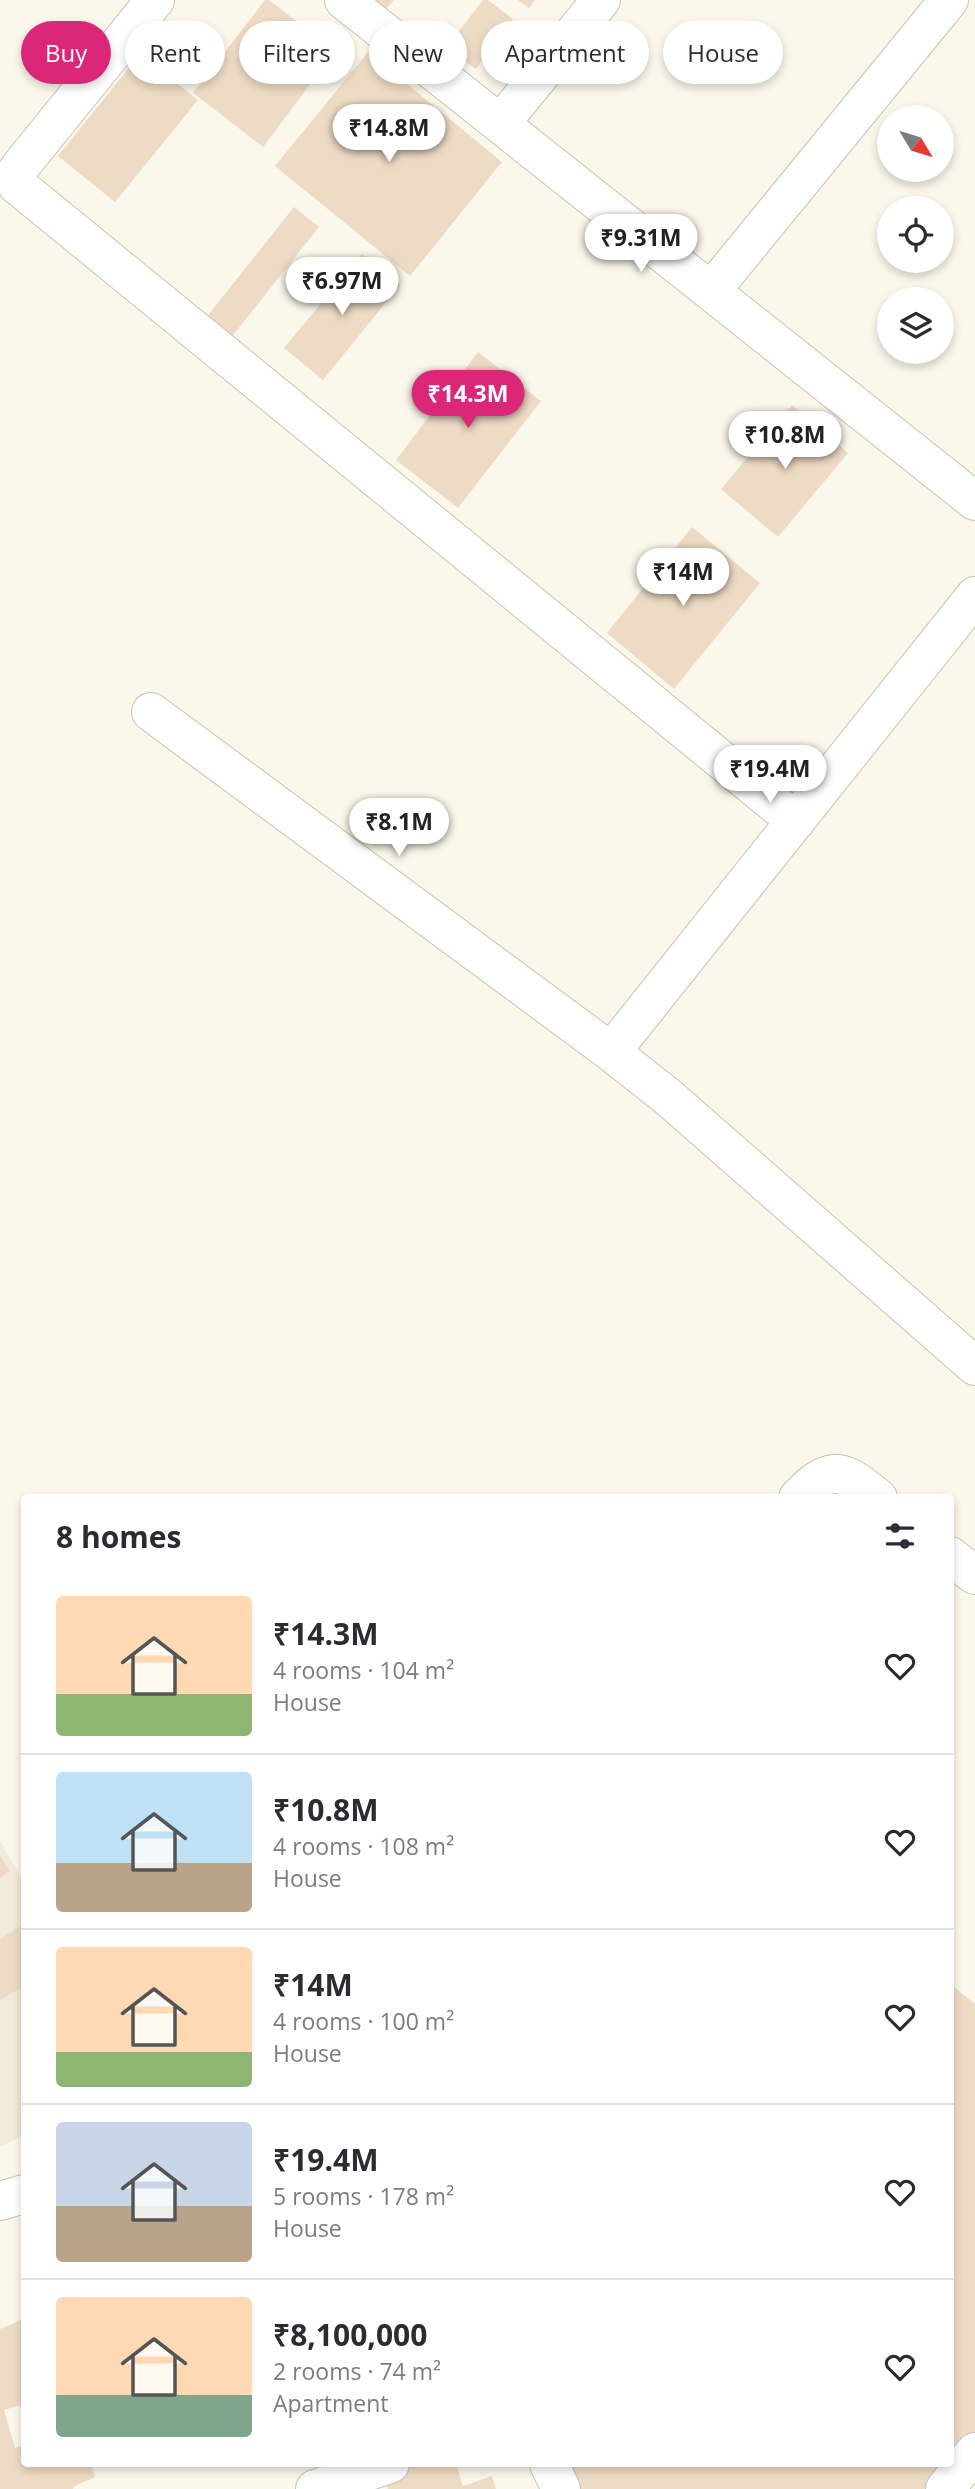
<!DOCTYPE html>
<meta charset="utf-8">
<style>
:root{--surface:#fff;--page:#f7f7f7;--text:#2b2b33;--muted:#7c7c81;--line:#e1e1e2;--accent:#db2777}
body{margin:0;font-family:"Open Sans",sans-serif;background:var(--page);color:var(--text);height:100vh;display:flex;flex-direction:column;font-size:26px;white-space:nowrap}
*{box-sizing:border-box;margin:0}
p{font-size:23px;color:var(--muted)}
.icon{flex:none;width:38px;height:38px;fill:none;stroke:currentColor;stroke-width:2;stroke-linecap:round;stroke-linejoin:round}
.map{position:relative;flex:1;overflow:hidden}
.panel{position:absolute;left:21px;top:1494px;width:933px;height:973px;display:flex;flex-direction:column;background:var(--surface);border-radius:7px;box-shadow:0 4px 10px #0003}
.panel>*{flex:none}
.guide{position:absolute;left:21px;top:21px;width:934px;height:63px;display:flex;gap:14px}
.needle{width:46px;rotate:128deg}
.controls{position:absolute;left:877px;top:105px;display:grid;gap:14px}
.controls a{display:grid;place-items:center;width:77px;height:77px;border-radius:50%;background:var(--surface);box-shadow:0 4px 10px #0003;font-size:35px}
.price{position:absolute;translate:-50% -60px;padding:0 16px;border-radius:24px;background:#fff;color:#222;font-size:23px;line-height:46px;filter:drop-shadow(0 2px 4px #0008)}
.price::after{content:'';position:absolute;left:50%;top:42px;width:21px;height:16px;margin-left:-10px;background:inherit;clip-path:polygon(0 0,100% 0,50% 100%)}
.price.on{background:var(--accent);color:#fff}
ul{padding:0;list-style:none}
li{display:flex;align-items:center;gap:21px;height:175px;padding:0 35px}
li+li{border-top:2px solid var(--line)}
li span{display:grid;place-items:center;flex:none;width:196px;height:140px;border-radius:7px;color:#555}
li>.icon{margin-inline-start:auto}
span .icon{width:84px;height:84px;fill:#fffc;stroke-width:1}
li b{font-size:30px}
h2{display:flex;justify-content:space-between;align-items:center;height:84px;padding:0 35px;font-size:30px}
.chip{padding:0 24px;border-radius:32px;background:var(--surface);box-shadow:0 4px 10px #0003;font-size:24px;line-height:63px}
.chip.on{background:var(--accent);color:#fff}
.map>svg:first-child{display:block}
.residential{fill:#f2eada}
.building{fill:#eedbc5}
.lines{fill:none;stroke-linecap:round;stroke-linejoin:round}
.minor-casing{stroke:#ccc1b1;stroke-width:40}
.minor{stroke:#fff;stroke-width:38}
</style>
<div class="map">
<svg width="975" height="2489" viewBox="0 0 975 2489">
<rect width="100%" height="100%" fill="#fbf7eb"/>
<!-- residential -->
<path class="residential" d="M0,1841L24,1883V2136L0,2147Z"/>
<!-- building -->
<path class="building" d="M265,0H269L335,51L263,147L193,93Z
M373,0H394L385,10Z
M483,0H488L513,19L476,69L446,48Z
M518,0H535L529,8Z
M368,52L502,162L410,276L275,166Z
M140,54L198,100L115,202L58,156Z
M294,207L319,227L230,339L205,319Z
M362,254L400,285L323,380L284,348Z
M478,352L541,401L458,508L396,460Z
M792,405L848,453L778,537L721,489Z
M692,527L760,583L674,689L607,633Z
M0,1855L10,1871L0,1878Z
M24,1924V1986L0,2000V1939Z
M950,1984L975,2004V2452L945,2489H543L529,2464H950Z
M21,2320L24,2330V2404L4,2410L15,2448L24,2445V2464H91L95,2477L73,2487V2489H0V2329Z
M401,2464H456L463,2486L492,2476L496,2489H388L382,2471Z"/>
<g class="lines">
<!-- minor casing -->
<g class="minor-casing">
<path id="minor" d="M155,0L23,163L15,174L17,185L796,821
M344,0L975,501
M500,124L601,0
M711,291L949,0
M151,712L611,1052L668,1097L975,1366
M611,1052L975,596
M798,1498C831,1462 844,1470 878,1498
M950,1556L975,1575
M0,2201L24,2194
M549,2464L561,2489
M315,2489L390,2464
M945,2489L975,2452"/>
</g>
<!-- minor -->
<use href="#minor" class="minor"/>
</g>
</svg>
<div class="controls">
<a><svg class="needle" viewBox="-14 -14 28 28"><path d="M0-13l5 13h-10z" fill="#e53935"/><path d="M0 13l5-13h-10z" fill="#7c7c81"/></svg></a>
<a><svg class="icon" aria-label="locate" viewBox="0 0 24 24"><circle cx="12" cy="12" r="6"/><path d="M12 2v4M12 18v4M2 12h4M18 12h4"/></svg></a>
<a><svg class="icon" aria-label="layers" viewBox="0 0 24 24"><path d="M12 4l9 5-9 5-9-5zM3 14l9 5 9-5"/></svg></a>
</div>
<b class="price" style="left:389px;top:164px">₹14.8M</b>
<b class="price" style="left:641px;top:274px">₹9.31M</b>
<b class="price" style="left:342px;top:317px">₹6.97M</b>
<b class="price on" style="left:468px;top:430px">₹14.3M</b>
<b class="price" style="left:785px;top:471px">₹10.8M</b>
<b class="price" style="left:683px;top:608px">₹14M</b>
<b class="price" style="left:770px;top:805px">₹19.4M</b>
<b class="price" style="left:399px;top:858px">₹8.1M</b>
<div class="guide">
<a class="chip on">Buy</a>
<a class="chip">Rent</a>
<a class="chip">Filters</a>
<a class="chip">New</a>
<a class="chip">Apartment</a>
<a class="chip">House</a>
</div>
<section class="panel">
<h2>8 homes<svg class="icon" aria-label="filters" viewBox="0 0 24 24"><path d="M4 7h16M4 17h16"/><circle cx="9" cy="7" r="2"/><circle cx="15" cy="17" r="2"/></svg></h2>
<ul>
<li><span style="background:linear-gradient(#ffd9b3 70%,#8fb573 0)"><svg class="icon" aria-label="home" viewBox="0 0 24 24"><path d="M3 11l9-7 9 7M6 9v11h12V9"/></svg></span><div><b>₹14.3M</b><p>4 rooms · 104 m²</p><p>House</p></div><svg class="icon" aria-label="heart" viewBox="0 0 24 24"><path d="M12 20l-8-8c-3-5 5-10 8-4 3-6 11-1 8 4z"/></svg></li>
<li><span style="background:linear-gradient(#bfe0f5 65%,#b9a48a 0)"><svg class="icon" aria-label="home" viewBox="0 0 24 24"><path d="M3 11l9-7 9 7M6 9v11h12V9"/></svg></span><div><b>₹10.8M</b><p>4 rooms · 108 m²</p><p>House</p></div><svg class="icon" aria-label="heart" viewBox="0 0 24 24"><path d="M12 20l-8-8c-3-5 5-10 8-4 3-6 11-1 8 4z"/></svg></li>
<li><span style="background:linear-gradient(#ffd9b3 75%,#8fb573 0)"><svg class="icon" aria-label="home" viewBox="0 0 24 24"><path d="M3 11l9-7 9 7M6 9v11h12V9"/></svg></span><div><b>₹14M</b><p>4 rooms · 100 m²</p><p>House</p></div><svg class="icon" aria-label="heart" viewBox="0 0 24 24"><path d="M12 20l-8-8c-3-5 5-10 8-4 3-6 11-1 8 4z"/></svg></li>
<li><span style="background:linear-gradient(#c9d6e8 60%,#b9a48a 0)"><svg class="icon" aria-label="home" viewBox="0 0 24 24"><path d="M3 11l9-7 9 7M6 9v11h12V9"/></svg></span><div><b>₹19.4M</b><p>5 rooms · 178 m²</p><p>House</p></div><svg class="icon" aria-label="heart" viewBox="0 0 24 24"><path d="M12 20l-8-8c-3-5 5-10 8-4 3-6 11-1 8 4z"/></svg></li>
<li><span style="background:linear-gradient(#ffd9b3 70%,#7fa58c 0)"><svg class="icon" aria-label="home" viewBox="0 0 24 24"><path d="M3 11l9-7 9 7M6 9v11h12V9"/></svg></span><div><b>₹8,100,000</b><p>2 rooms · 74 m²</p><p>Apartment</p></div><svg class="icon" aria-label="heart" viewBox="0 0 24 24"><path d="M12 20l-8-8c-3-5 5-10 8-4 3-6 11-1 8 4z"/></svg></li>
</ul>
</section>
</div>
